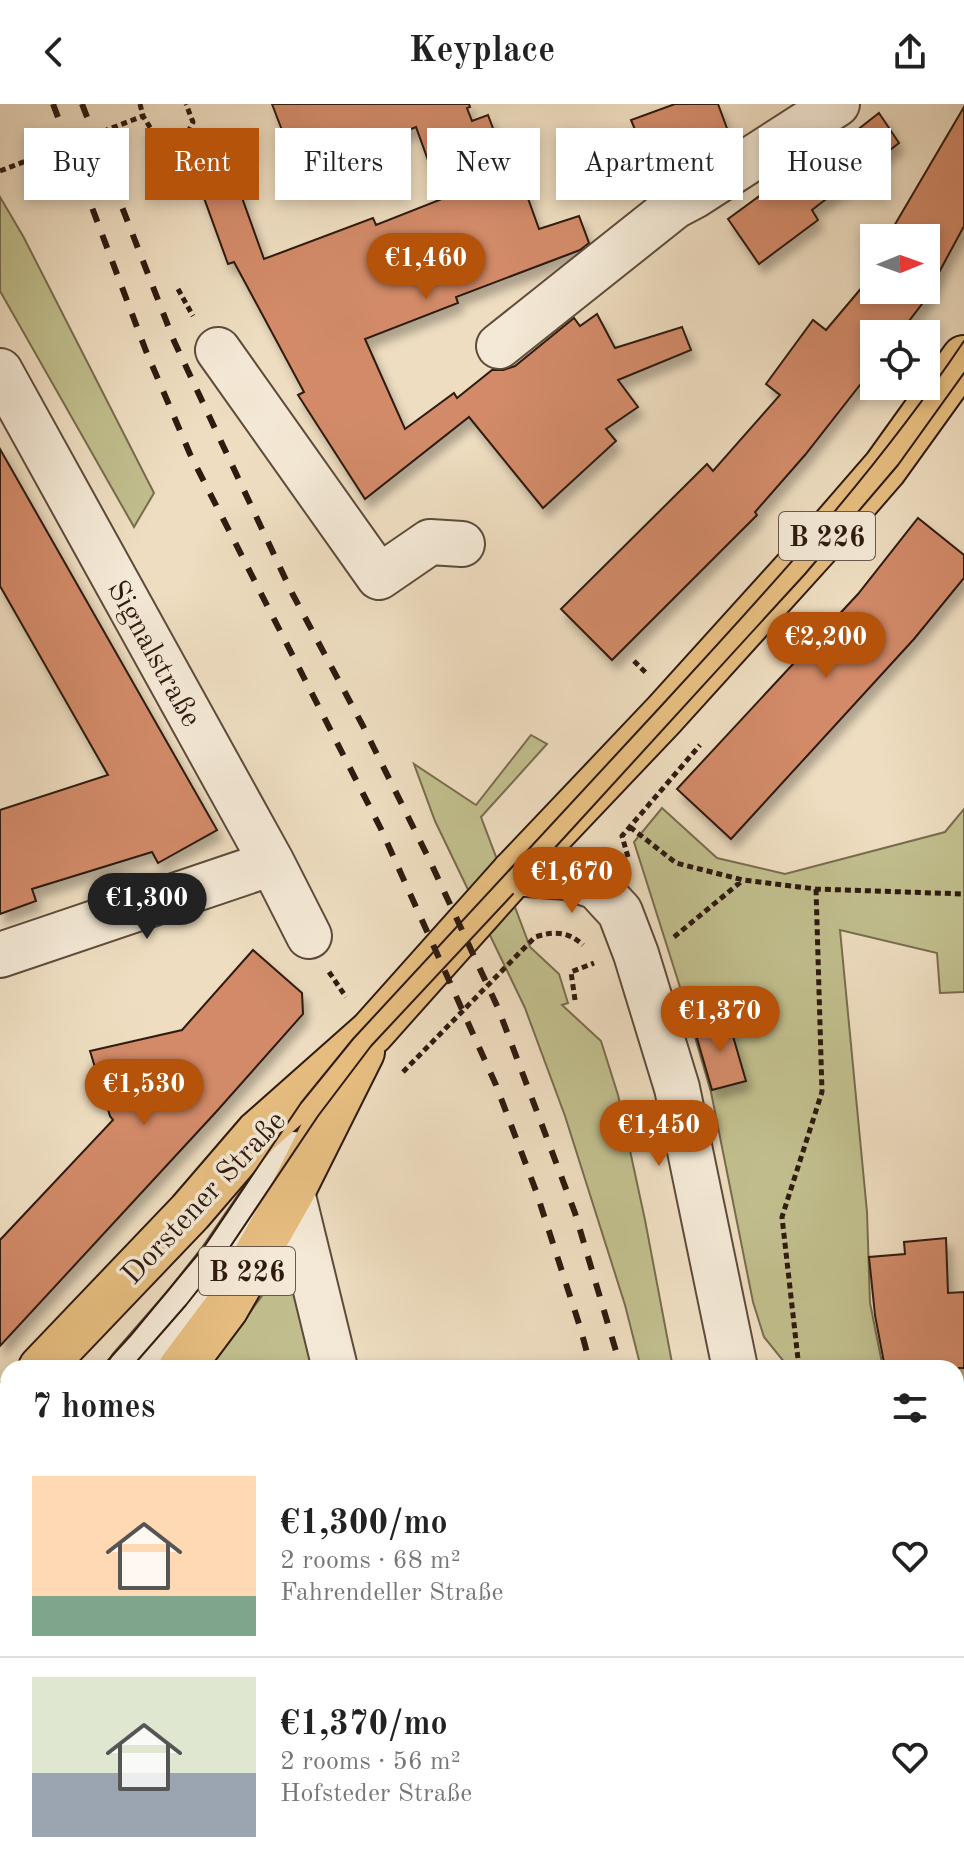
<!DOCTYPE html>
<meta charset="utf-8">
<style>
:root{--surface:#fff;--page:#f2f2f2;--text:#222;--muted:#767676;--line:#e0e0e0;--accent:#b45309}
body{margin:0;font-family:"Old Standard TT",serif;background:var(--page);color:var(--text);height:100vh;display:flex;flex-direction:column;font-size:30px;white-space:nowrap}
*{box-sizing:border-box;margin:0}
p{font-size:26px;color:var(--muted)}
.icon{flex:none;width:44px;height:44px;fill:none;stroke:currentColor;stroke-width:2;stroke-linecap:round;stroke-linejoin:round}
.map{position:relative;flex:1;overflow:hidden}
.side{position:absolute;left:0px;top:1256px;width:964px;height:514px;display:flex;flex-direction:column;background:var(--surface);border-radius:24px 24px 0 0;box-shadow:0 4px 12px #0003}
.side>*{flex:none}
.banner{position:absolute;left:24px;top:24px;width:916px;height:72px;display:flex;gap:16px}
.needle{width:52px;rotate:89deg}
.buttons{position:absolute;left:860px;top:120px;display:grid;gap:16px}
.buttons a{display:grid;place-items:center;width:80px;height:80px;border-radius:0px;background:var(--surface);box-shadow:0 4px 12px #0003;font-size:40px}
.price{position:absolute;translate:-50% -68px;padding:0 18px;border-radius:28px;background:var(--accent);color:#fff;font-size:26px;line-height:52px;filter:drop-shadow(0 2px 4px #0008)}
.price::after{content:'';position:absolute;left:50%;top:48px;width:24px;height:18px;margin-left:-12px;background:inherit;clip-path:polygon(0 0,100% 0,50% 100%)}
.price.selected{background:#222;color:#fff}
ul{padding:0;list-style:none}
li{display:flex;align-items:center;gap:24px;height:200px;padding:0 32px}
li+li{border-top:2px solid var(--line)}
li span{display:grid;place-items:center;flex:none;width:224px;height:160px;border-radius:0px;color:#555}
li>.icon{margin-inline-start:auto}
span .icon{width:96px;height:96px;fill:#fffc;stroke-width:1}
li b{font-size:34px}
h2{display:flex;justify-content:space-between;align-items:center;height:96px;padding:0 32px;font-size:34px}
.tag{padding:0 28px;border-radius:0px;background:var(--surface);box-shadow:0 4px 12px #0003;font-size:28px;line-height:72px}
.tag.selected{background:var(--accent);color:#fff}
header{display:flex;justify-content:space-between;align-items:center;height:104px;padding:0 32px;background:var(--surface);font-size:36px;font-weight:700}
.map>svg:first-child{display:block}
.green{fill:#c1be8d;stroke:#786c4e;stroke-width:2}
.building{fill:#d28a67;stroke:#2e1a0f;stroke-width:2;filter:url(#shadow)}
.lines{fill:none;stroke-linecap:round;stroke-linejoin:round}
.minor-casing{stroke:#5e4b3b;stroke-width:48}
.major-casing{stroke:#2e1a0f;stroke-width:48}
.path{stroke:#2e1a0f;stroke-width:5;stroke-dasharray:6 4;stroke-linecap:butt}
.minor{stroke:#f4e9d6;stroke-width:44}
.major{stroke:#e7be80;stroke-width:44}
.tram{stroke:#2e1a0f;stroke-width:2}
.rail{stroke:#2e1a0f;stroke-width:6;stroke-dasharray:14 14;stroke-linecap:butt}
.path-bridge{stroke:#2e1a0f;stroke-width:5;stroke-dasharray:6 4;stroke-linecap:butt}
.labels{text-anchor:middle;stroke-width:7;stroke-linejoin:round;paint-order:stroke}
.shield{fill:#f4e9d6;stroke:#69584b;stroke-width:2}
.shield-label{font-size:28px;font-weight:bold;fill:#2e1a0f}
.street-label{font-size:30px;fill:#2e1a0f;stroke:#f4e9d6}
</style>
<header><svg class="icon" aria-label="back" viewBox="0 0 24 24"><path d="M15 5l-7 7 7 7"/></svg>Keyplace<svg class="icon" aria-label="share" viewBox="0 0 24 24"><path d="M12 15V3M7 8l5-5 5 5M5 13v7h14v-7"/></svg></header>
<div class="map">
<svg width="964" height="1769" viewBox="0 0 964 1769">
<defs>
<filter id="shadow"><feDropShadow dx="5" dy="9" stdDeviation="4" flood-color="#0004"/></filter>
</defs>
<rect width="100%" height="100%" fill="#eeddc0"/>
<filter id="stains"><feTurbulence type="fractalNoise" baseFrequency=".0025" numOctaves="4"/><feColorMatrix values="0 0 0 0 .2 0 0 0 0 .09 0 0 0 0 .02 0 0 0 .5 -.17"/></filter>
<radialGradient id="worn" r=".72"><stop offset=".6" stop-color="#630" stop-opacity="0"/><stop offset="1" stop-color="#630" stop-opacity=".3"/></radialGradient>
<!-- green -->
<path class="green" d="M0,93L23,132L154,389L134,423L0,187Z
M531,631L547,640L481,713L530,843L559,870L568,899L562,901L601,937L618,991L645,1116L673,1264H641L625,1201L565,1012L525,904L435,717L414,660L476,701Z
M662,704L717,754L785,770L945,728L964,705V888L940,889L937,849L840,826L867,1108L870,1199L883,1264H789L764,1233L753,1198L711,988L686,902L634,738Z
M292,1152L319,1264H208Z
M740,1762H819L821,1769H740Z"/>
<!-- building -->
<path class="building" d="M272,0H469L470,3L467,4L472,17L488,11L512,75H514L515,77L521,75L539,125L579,112L589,139L580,146L456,193L458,199L365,235L405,325L454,289L457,294L492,266H503L515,262L574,214L580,222L597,210L615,244L682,223L691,246L618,276L638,303L606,325L616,337L543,404L469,313L365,395L298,291L304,288L234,158L228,160L184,39L218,27L264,155L373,114L376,121L442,95L416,23L298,68Z
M675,0H718L732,38L723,44L654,71L631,16Z
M964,3V122L922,200L899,230H874V263L805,351L755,408L757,411L612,556L561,505L707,360L713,367L780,291L766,280L813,216L826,226L874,169V186H926V134H887Z
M879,9L899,39L812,106L818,116L759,160L728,115L788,71L792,77Z
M0,345L217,726L158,759L152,748L32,785L36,797L0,810V706L108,671L0,482Z
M918,414L964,451V474L914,535L731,735L677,685L858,490Z
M253,846L302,889L303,910L216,1008L0,1242V1136L113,1016L110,1012L90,947L182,926Z
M728,915L746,977L712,986L694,924Z
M946,1134L948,1189L964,1188V1264H885L875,1211L869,1153L905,1150L904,1138Z"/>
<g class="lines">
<!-- minor casing -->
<g class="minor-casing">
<path id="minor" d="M499,242L675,102L694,92L837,0
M218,246L379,473L430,438L462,440
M0,267L272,759L309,832
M514,769L567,773L597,783L620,808L636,850L677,984L735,1264
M0,851L272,759
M292,1088L335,1264
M131,1264L186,1201L220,1158L294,1050
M956,1315L964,1313
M0,1389L8,1382
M0,1473L8,1475
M545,1762L546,1769"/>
</g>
<!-- major casing -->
<g class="major-casing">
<path id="major" d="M41,1264L190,1108L258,1029L372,928L514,769L664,611L826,432L885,364L964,254
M181,1264L226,1204L241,1178L292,1088L362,948
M0,1308L8,1300
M0,1429L8,1423"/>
</g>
<!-- path -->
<path class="path" d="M140,0L143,12L156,33L171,35L188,28L193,18L186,0
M178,185L193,212
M634,557L647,570
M630,723L676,759L743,776L816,785L964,790
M628,753L622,732L700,641
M674,833L743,776
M329,868L346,893
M575,896L571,868L594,859
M403,968L535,833C554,827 568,827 583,841
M799,1264L782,1113L822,988L816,785"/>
<!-- minor -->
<use href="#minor" class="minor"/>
<!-- major -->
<use href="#major" class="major"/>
<!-- tram -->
<path class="tram" d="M541,759L805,470L898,361L964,269
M101,1264L131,1231L204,1143L301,999L353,935C456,825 559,713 662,601C769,485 876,368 964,237
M131,1264L186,1201L220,1158L318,1012L371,942L513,790
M0,1360L8,1353
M0,1389L8,1382"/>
<!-- rail -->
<path class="rail" d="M53,0L146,247L190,350L381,725L496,981L536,1087L581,1226L591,1264
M82,0L174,237L292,489L363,622L430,757L498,904L575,1109L621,1264
M693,1762V1769
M717,1762V1769"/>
<!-- path-bridge -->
<path class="path-bridge" d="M0,67L143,12"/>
</g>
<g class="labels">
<!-- shield labels -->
<g class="shield">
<rect x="779" y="408" width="96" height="48" rx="6"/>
<rect x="199" y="1143" width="96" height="48" rx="6"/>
</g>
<g class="shield-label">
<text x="827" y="442">B 226</text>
<text x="247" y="1177">B 226</text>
</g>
<!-- street labels -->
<g class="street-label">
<text transform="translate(155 549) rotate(61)" y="10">Signalstraße</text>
<text transform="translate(203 1093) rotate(-47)" y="10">Dorstener Straße</text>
</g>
</g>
<rect width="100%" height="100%" filter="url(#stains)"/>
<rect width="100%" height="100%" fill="url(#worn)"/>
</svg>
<div class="buttons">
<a><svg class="needle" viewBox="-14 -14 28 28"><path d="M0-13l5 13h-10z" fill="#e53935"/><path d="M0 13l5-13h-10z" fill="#767676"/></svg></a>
<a><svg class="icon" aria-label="locate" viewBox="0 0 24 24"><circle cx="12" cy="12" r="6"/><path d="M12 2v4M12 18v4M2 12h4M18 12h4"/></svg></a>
</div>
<b class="price" style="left:426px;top:197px">€1,460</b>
<b class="price" style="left:826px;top:576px">€2,200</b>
<b class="price" style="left:572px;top:811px">€1,670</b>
<b class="price selected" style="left:147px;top:837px">€1,300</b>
<b class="price" style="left:720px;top:950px">€1,370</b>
<b class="price" style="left:144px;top:1023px">€1,530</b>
<b class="price" style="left:659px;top:1064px">€1,450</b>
<div class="banner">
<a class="tag">Buy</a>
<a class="tag selected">Rent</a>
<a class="tag">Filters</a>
<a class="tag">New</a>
<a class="tag">Apartment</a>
<a class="tag">House</a>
</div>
<section class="side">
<h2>7 homes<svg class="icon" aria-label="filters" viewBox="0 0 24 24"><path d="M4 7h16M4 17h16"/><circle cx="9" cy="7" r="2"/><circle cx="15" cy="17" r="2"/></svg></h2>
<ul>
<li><span style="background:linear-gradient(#ffd9b3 75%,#7fa58c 0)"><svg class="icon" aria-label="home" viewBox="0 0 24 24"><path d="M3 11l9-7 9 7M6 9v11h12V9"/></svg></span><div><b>€1,300/mo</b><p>2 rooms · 68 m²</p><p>Fahrendeller Straße</p></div><svg class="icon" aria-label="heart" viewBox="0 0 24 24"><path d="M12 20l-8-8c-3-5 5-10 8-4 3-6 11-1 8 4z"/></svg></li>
<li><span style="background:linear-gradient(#dfe7d0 60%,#9aa5b1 0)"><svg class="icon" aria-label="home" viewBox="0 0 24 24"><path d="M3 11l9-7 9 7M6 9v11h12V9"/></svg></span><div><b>€1,370/mo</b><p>2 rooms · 56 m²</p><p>Hofsteder Straße</p></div><svg class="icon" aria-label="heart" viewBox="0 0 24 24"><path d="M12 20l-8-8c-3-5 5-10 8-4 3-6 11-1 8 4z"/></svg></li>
</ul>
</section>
</div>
